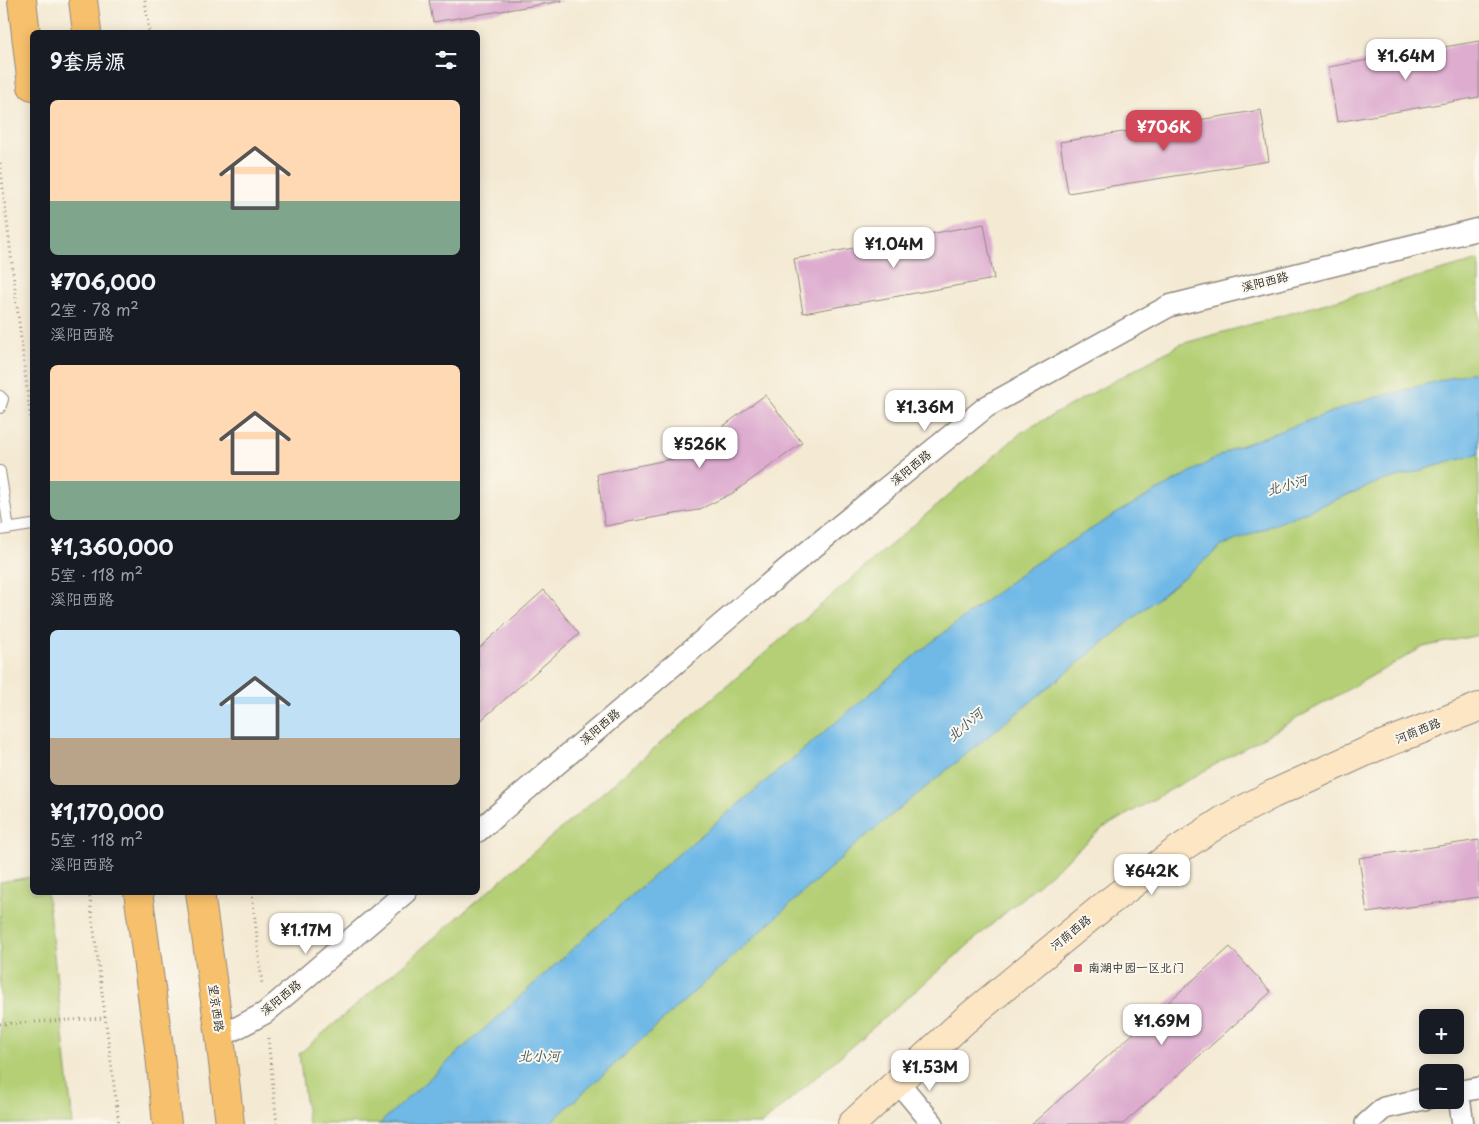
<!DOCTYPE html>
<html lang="zh">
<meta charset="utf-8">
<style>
:root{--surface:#171b24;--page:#20242c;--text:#f1f3f6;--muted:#9ea1a6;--accent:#d1495b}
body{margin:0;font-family:"Playpen Sans","LXGW WenKai TC",sans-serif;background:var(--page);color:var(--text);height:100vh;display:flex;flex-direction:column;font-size:19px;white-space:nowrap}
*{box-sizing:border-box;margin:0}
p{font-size:16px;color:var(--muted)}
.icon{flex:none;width:28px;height:28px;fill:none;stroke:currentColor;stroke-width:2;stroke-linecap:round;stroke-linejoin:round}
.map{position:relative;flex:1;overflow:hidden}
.panel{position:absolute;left:30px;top:30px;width:450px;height:865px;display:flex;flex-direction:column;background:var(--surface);border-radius:8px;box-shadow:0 2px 12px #0003}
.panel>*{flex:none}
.tools{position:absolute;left:1419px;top:1009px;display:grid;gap:10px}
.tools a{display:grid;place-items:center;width:45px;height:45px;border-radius:8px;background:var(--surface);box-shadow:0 2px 12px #0003;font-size:25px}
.price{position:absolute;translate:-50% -42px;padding:0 11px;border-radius:10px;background:#fff;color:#222;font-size:16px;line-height:32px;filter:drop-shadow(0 1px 2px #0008)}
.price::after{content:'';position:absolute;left:50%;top:30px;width:15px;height:11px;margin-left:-8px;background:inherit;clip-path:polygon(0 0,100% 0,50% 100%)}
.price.selected{background:var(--accent);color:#fff}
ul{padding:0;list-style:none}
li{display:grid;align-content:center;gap:10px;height:265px;padding:0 20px}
li span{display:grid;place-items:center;height:155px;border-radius:8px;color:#555}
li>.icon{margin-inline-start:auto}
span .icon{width:90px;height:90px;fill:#fffc;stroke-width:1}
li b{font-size:21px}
h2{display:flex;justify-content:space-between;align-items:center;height:60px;padding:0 20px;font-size:21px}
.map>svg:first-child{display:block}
.green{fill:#b4cf75;stroke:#707d50}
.water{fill:#6fb9e7;stroke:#4d7289}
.building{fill:#ddaccf}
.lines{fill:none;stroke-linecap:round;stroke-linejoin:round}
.lane-casing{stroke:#908a80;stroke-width:12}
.street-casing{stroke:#908a80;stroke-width:24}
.secondary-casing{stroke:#908a80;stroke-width:30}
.primary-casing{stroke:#908a80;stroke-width:30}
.path{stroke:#908a80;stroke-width:3;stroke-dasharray:1 4;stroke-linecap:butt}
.lane{stroke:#fff;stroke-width:10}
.street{stroke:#fff;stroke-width:21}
.secondary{stroke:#fce6c4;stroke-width:28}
.primary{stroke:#f7c06c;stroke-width:28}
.poi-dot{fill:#d1495b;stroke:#fbf7ec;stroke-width:2}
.labels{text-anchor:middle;stroke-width:4;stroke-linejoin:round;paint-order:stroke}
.street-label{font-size:12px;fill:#2b2b2b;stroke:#fbf7ec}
.poi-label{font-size:12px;fill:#2b2b2b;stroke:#fbf7ec;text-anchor:start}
.water-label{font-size:14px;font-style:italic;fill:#3f5663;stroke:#fbf7ec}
</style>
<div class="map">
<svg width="1479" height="1124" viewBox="0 0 1479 1124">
<rect width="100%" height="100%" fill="#fbf7ec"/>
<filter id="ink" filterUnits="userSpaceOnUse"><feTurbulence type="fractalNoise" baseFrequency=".02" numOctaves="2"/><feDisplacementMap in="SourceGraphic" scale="10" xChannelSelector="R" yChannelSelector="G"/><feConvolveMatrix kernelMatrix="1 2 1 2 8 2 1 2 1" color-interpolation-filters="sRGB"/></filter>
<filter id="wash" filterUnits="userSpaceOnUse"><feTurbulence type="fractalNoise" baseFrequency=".0096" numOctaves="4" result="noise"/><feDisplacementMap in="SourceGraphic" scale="20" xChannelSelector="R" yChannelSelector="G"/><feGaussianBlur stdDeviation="1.12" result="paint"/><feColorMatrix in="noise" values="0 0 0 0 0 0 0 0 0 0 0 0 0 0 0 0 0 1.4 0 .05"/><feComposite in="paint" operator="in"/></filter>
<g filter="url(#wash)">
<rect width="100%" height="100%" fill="#f4ead4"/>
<!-- green -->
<path class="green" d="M1479,260V635L1423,647L1103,828L762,1124H308L299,1054L1022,432L1181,344Z
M32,877V892L47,893L73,1124H0V882Z"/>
<!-- water -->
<path class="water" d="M1479,371V454L1379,482L1222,546L861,840L549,1124H379L661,869L928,645L1031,566L1124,509L1234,448L1359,402L1464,374Z"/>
<g id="blocks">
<!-- building -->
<path class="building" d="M429,0H562V1L433,22Z
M1479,41V97L1337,122L1328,67Z
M1261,110L1269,161L1068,193L1060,142Z
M984,224L994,279L803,313L794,259Z
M765,395L802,443L733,493L698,510L605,526L597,474L682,457Z
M544,590L579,634L478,723V649Z
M1479,840V897L1367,913L1359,858Z
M1230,947L1271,992L1123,1124H1032Z"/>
</g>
</g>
<g filter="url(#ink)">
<use href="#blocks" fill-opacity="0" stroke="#908a80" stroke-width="1"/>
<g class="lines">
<!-- lane casing -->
<g class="lane-casing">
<path id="lane" d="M0,396L3,399L0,408
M0,471L9,529
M0,530L32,525"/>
</g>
<!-- street casing -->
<g class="street-casing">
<path id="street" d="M478,831L789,567L986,407L1169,306L1479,229
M220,1037L265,1013L406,892
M898,1082L933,1124
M1458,1091L1463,1124
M1455,1092L1479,1088
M1366,1124L1384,1108L1428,1098"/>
</g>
<!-- secondary casing -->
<g class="secondary-casing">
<path id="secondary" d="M852,1124L965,1020L1033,964L1105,905L1175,852L1225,819L1273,794L1374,748L1479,707"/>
</g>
<!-- primary casing -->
<g class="primary-casing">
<path id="primary" d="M22,0L32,86
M83,0L87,32
M138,892L160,1055L167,1124
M200,892L220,1037L230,1124"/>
</g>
<!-- path -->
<path class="path" d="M145,0L149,32
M0,163L32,431
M89,892L119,1124
M252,892L262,984
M0,1024L104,1018
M268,1038L277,1124"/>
<!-- lane -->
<use href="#lane" class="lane"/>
<!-- street -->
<use href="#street" class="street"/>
<!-- secondary -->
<use href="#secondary" class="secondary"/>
<!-- primary -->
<use href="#primary" class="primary"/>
</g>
</g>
<!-- markers -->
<rect class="poi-dot" x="1073" y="963" width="10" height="10" rx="2.5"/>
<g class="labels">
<!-- street labels -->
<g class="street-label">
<text transform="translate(1265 282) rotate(-14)" y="4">溪阳西路</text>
<text transform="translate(911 468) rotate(-39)" y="4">溪阳西路</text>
<text transform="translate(600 727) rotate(-40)" y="4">溪阳西路</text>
<text transform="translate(1418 731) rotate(-22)" y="4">河荫西路</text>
<text transform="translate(1071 933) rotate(-39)" y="4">河荫西路</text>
<text transform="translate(281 998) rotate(-39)" y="4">溪阳西路</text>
<text transform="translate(216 1008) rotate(82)" y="4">望京西路</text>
</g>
<!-- poi labels -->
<g class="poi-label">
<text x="1088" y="972">南湖中园一区北门</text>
</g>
<!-- water labels -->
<g class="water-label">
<text transform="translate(1287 485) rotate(-16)" y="5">北小河</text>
<text transform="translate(965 725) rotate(-40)" y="5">北小河</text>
<text x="539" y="1061">北小河</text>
</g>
</g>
</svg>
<div class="tools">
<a>+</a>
<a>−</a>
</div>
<b class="price" style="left:1406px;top:81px">¥1.64M</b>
<b class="price selected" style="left:1164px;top:152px">¥706K</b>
<b class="price" style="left:894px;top:269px">¥1.04M</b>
<b class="price" style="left:925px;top:432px">¥1.36M</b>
<b class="price" style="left:700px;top:469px">¥526K</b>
<b class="price" style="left:1152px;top:896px">¥642K</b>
<b class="price" style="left:306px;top:955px">¥1.17M</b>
<b class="price" style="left:1162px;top:1046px">¥1.69M</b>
<b class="price" style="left:930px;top:1092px">¥1.53M</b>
<section class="panel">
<h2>9套房源<svg class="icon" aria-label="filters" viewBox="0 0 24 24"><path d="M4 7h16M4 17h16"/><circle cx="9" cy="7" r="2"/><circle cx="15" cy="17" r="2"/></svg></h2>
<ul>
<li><span style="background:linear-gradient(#ffd9b3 65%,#7fa58c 0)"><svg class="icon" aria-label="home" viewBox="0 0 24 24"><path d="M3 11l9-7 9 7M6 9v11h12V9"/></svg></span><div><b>¥706,000</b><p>2室 · 78 m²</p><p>溪阳西路</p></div></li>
<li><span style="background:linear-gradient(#ffd9b3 75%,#7fa58c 0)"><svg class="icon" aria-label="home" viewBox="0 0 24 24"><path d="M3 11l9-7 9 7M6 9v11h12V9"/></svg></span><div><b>¥1,360,000</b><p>5室 · 118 m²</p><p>溪阳西路</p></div></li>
<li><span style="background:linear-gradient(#bfe0f5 70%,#b9a48a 0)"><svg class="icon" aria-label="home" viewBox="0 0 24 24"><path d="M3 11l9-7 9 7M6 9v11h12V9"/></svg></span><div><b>¥1,170,000</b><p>5室 · 118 m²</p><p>溪阳西路</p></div></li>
</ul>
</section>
</div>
